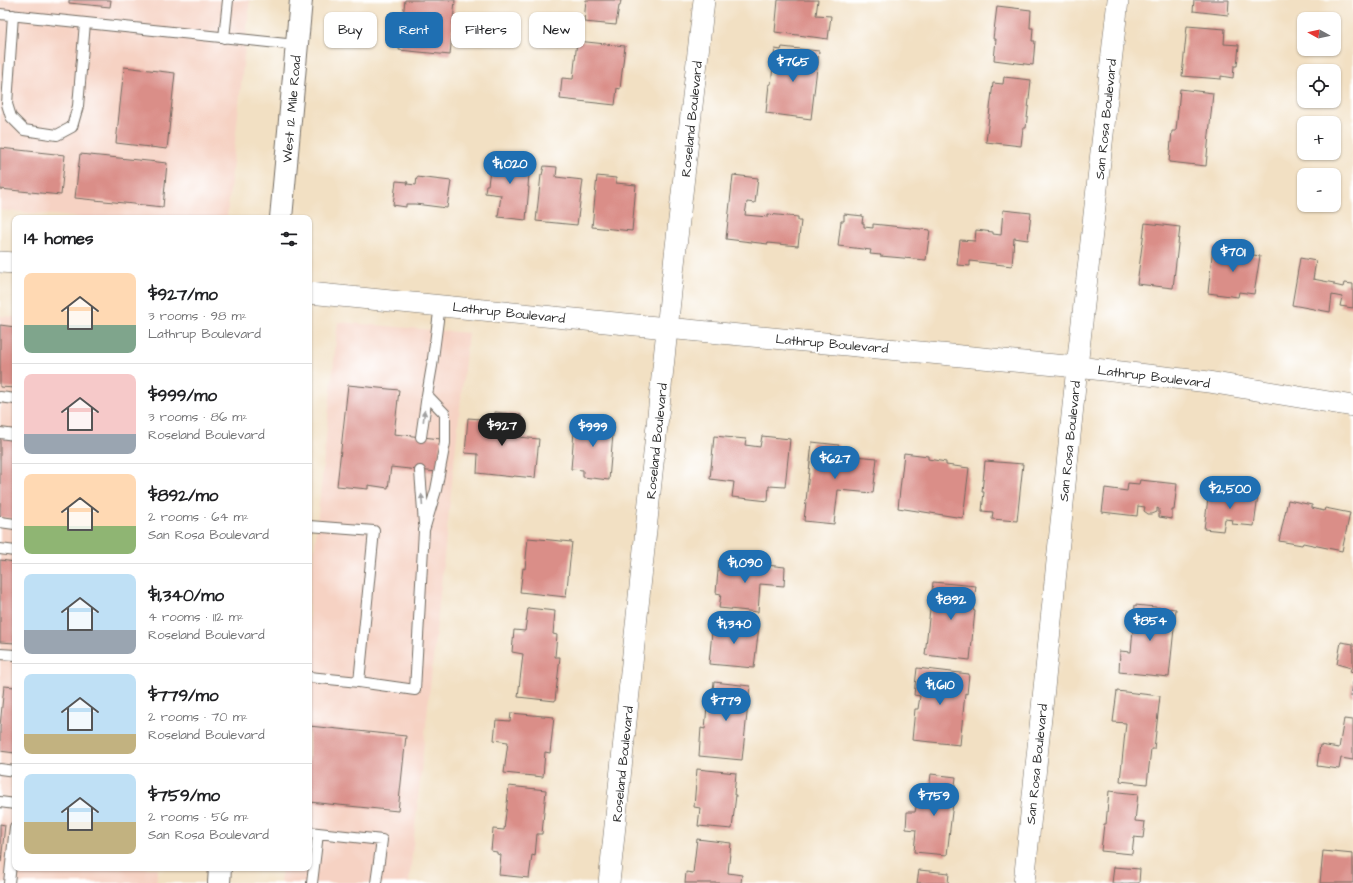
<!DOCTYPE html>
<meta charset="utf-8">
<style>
:root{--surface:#fff;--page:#f2f2f2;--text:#202124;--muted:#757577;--line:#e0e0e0;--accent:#1f6fb2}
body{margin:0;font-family:"Architects Daughter",sans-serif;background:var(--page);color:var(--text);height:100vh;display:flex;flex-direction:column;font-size:15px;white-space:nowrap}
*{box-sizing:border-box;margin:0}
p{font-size:13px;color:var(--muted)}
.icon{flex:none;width:22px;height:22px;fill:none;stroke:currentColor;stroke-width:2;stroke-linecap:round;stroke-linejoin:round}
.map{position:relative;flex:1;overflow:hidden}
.side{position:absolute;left:12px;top:215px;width:300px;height:656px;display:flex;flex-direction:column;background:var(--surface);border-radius:8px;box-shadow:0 1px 3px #0004}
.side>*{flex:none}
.banner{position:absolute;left:324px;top:12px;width:380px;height:36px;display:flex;gap:8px}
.needle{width:26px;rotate:278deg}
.fabs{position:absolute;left:1297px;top:12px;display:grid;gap:8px}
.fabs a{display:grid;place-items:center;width:44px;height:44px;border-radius:8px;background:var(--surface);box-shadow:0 1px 3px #0004;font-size:20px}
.price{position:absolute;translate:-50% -34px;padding:0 9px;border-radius:14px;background:var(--accent);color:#fff;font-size:13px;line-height:26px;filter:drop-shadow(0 1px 2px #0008)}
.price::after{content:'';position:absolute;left:50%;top:24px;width:12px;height:9px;margin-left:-6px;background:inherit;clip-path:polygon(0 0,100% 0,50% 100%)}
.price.current{background:#222;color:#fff}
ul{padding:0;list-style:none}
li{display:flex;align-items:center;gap:12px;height:100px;padding:0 12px}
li+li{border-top:1px solid var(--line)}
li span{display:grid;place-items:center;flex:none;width:112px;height:80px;border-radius:8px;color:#555}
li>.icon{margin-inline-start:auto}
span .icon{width:48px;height:48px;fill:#fffc;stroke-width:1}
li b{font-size:17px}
h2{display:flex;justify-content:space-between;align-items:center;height:48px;padding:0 12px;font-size:17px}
.pill{padding:0 14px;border-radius:8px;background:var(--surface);box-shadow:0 1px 3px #0004;font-size:14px;line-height:36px}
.pill.current{background:var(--accent);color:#fff}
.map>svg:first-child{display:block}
.built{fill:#f6d2c3}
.building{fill:#da8e88}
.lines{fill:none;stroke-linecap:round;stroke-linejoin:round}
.lane-casing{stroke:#716a60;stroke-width:12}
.street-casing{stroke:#716a60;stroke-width:22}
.secondary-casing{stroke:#716a60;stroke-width:24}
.lane{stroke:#fff;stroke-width:10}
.street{stroke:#fff;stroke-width:21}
.secondary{stroke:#fff;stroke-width:22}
.oneway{fill:#a0a0a0}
.labels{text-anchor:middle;stroke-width:3.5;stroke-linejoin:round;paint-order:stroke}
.street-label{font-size:13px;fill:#2b2b2b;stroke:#fff}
</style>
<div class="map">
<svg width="1353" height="883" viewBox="0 0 1353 883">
<rect width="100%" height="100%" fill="#fff"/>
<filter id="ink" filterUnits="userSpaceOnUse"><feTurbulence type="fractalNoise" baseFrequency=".025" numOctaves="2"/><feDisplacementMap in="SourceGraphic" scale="8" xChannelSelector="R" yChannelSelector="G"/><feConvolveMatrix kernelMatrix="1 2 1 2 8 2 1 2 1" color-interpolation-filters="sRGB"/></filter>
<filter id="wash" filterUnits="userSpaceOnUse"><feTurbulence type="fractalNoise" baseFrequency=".012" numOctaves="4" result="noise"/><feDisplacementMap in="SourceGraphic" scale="16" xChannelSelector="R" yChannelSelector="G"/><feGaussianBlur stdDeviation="0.9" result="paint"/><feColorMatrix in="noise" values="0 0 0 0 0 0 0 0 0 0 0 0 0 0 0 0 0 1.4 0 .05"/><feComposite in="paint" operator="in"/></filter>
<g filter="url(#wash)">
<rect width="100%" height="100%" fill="#f2e0c3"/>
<!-- built -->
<path class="built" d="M0,0H250L227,218H84L0,210Z
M0,316L15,317V868H158L156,883H0Z
M338,322L468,333L409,883H280L282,868H309V602Z"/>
<g id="blocks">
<!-- building -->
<path class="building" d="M69,0H111L110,7L69,3Z
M405,0H455L450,55L399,50Z
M586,0H621L620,6H619L616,25L584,22Z
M778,0H818L816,15L831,16L828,39L775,32Z
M1194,0H1229L1228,15L1193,11Z
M997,6L1031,10L1030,28H1033L1032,41H1035L1033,65L994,60L996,39H993Z
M1187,26L1225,29L1224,44L1239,45L1237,66H1234L1233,78L1221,76V79L1182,76Z
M577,41L625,46L620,89L617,88L615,105L560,99L562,78L573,79Z
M782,47L819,51L811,119L766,113L769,84H771L775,49L781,50Z
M124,67L175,73L167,149L116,143Z
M1004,77L1031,80L1026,128H1023L1021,146L986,142L993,83L1003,84Z
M1180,89L1213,93L1206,166L1169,162L1172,131H1176Z
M0,148L65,155L61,195L0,189Z
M492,153L512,155V158L530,160L528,187H529L526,220L498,217L501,195L485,193L486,185H488Z
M80,154L167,163L163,207L75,198Z
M544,166L557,167L556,177L583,180L577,225L536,221L541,175H542Z
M733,175L758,178L755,203L747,202L745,215L768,217V214L798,217V221H801L798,246L768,243V244L726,239Z
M597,176L616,178V183L636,185L632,231L592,227Z
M417,177L451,181L447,208L415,204H406V207L393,205L396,181L408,182L407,184L416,185Z
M1003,210L1031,213L1028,240L1014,238L1012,266L970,261V266L957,265L960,240L975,241L976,230L993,232V234L1001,235Z
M844,214L863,216L862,223H864V227L873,228V224L930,230L926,260L880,256L881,255L870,254L871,250L838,246L841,221H844Z
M1145,223L1180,227L1173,288L1137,284Z
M1213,246L1232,249V252L1260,256L1254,294L1239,292L1238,297L1208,293Z
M1300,258L1316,261L1313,279L1334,283V285L1343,287L1344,283L1353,284V308L1340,306L1342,297L1332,295L1330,312L1292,305Z
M0,325L15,327V388L0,387Z
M348,385L399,390L394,434L441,439L437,472L391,467L388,488L368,485V489L337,486Z
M495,412L521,415L519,437L539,439L535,478L514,476L513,477L477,473L478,454L465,453L468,418L494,420Z
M575,419L614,422L609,480L583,477V470L571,469Z
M714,436L746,439L745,445L760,447L762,436L790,439L785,487L769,486L768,501L732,497L734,482L710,479Z
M0,437H15V519L0,517Z
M812,442L839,445V451L854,453V456L877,458L873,493L838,490L834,524L804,521Z
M904,453L928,456V459L946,462V465L969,468L963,518L898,508Z
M985,461L1023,464L1017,521L992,519L993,512L982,511L984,492H982Z
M1140,480L1177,484L1174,510H1172V519L1159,517V509L1157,508V512L1152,514H1148L1144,511L1145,507L1138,506L1137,516L1102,512L1105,488L1127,491L1128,483L1139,484Z
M1209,491L1258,496L1254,526L1232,524L1233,520L1225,519L1223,531L1204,529Z
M1288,500L1312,505V508L1324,511L1325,508L1350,513L1342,551L1303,543L1302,545L1279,541Z
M528,538L572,542L566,597L520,592L523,568L525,569Z
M0,560L15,562V643L0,642Z
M719,560L785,567L784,586L760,584L758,612L719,608L721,594L716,593Z
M933,582L976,586L973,610L975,611L970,660L925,655Z
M1135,605L1176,609L1169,677L1119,672L1120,651L1131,652Z
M528,608L555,611L553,634L557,635L555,657H560L555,701L518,697L523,654L512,652L514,630L525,631Z
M713,621L759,626L754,668L709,664Z
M1341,642L1353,644V673L1350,672L1351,668L1337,664Z
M917,668L969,674L967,694L965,693L960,745L912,740L915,709H918L920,696L914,695Z
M714,682L750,686L742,760L699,756L701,728L705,729L707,706H711Z
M1352,683H1353V696H1350Z
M4,686L15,687V753L0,751V726Z
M1117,691L1160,696L1154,749H1151L1147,784L1120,781L1126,723L1113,722Z
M511,713L554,717L550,753L545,752L543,777L504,773L508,742L494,740L496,720L510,721Z
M1344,719L1353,720V760L1341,758L1339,769L1317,766L1320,745L1339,748Z
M309,726L406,736L398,811L309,802Z
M697,769L736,773L734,795H736L732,829L698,826L700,808L694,807Z
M931,774L956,777L947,855L914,852L916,830L906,829L907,812H915L918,798L928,799Z
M509,786L546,790L542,834H537L535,856L532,855L529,878L499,875L501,855L497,854V852L491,851L493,829L504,830Z
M1109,791L1138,794L1135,821L1145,822L1143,838L1134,837L1132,854L1101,851L1104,824H1106Z
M0,824L5,825L1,862H0Z
M697,839L731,843L728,873L742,875L741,883H685L686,872L693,873Z
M1323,851L1353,854V883H1320Z
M1114,867L1140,869L1139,883H1112Z
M919,870L949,873L948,883H917Z"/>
</g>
</g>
<g filter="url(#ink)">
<use href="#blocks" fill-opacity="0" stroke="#716a60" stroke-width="1"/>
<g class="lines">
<!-- lane casing -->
<g class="lane-casing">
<path id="lane" d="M0,14L296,45
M13,15L7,104L11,117L24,130L57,135L72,127L78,106L85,23
M224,38L228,0
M0,397L15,399
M0,433L15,435
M421,437L427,395
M420,471L424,524
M0,522L15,524
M309,526L374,531L359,682L309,677
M0,549L15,551
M0,654L15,655
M359,682L415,690L424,530L436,490L445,443V414L427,395L432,366L440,305
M0,769L15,771
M0,802L15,804
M309,832L382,840L376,883
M9,883L15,827
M312,883L318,834"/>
</g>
<!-- street casing -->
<g class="street-casing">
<path id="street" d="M0,262L15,263
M309,293L667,328L1077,367L1209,382L1353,406
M609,883L672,282L704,0
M1024,883L1077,367L1118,0"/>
</g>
<!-- secondary casing -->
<g class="secondary-casing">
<path id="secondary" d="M281,218L301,0
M219,883L220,868"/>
</g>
<!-- lane -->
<use href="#lane" class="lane"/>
<!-- street -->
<use href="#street" class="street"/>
<!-- secondary -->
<use href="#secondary" class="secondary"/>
</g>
<!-- one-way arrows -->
<defs><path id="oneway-solid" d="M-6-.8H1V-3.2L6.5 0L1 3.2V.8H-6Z"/></defs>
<g class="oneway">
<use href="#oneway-solid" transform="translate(424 416) rotate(-83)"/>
<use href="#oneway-solid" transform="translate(422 500) rotate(-94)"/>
</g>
</g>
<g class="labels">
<!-- street labels -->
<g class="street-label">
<text transform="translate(291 109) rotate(-85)" y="5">West 12 Mile Road</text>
<text transform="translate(691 119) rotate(-84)" y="5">Roseland Boulevard</text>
<text transform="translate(1105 119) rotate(-84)" y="5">San Rosa Boulevard</text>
<text transform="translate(509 312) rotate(6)" y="5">Lathrup Boulevard</text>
<text transform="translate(832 343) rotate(5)" y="5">Lathrup Boulevard</text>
<text transform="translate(1154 376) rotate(7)" y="5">Lathrup Boulevard</text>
<text transform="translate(656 441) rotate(-84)" y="5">Roseland Boulevard</text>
<text transform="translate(1069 441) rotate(-84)" y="5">San Rosa Boulevard</text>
<text transform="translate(622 764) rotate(-84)" y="5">Roseland Boulevard</text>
<text transform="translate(1036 764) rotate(-84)" y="5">San Rosa Boulevard</text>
</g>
</g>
</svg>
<div class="fabs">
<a><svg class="needle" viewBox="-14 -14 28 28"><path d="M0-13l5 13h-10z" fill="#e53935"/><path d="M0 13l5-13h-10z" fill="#757577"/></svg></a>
<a><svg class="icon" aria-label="locate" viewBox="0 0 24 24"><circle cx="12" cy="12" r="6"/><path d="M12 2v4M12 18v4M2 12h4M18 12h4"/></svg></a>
<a>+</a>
<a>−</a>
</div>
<b class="price" style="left:793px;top:83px">$765</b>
<b class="price" style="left:510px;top:185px">$1,020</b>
<b class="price" style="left:1233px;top:273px">$701</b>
<b class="price current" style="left:502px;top:447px">$927</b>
<b class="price" style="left:593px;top:448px">$999</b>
<b class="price" style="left:835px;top:480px">$627</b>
<b class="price" style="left:1230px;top:510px">$2,500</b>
<b class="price" style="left:745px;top:584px">$1,090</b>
<b class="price" style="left:951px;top:621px">$892</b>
<b class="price" style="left:1150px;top:642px">$854</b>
<b class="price" style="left:734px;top:645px">$1,340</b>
<b class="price" style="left:940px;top:706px">$1,610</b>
<b class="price" style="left:726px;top:722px">$779</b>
<b class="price" style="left:934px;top:817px">$759</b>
<div class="banner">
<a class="pill">Buy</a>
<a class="pill current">Rent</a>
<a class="pill">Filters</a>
<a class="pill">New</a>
</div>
<section class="side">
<h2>14 homes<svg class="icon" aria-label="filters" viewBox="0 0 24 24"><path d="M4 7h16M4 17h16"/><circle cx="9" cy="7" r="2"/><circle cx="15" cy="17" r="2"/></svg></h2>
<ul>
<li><span style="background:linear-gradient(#ffd9b3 65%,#7fa58c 0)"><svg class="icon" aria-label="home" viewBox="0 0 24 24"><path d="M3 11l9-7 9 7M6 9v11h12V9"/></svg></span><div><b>$927/mo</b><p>3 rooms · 98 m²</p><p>Lathrup Boulevard</p></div></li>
<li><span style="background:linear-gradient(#f6c9c9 75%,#9aa5b1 0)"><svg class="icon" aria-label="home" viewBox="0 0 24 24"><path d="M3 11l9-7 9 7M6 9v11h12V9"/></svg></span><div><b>$999/mo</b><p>3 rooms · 86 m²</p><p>Roseland Boulevard</p></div></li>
<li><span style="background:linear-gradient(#ffd9b3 65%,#8fb573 0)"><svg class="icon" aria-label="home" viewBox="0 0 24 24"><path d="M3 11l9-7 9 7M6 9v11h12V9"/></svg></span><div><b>$892/mo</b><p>2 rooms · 64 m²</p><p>San Rosa Boulevard</p></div></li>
<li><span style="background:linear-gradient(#bfe0f5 70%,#9aa5b1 0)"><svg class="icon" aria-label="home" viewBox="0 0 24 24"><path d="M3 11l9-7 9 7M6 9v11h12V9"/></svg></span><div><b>$1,340/mo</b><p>4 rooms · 112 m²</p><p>Roseland Boulevard</p></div></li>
<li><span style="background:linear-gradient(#bfe0f5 75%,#c2b280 0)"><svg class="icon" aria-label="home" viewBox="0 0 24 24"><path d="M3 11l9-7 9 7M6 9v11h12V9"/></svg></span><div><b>$779/mo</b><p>2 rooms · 70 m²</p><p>Roseland Boulevard</p></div></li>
<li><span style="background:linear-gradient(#bfe0f5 60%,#c2b280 0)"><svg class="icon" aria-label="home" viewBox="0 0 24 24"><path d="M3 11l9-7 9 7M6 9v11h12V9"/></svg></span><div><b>$759/mo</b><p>2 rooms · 56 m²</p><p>San Rosa Boulevard</p></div></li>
</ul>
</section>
</div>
